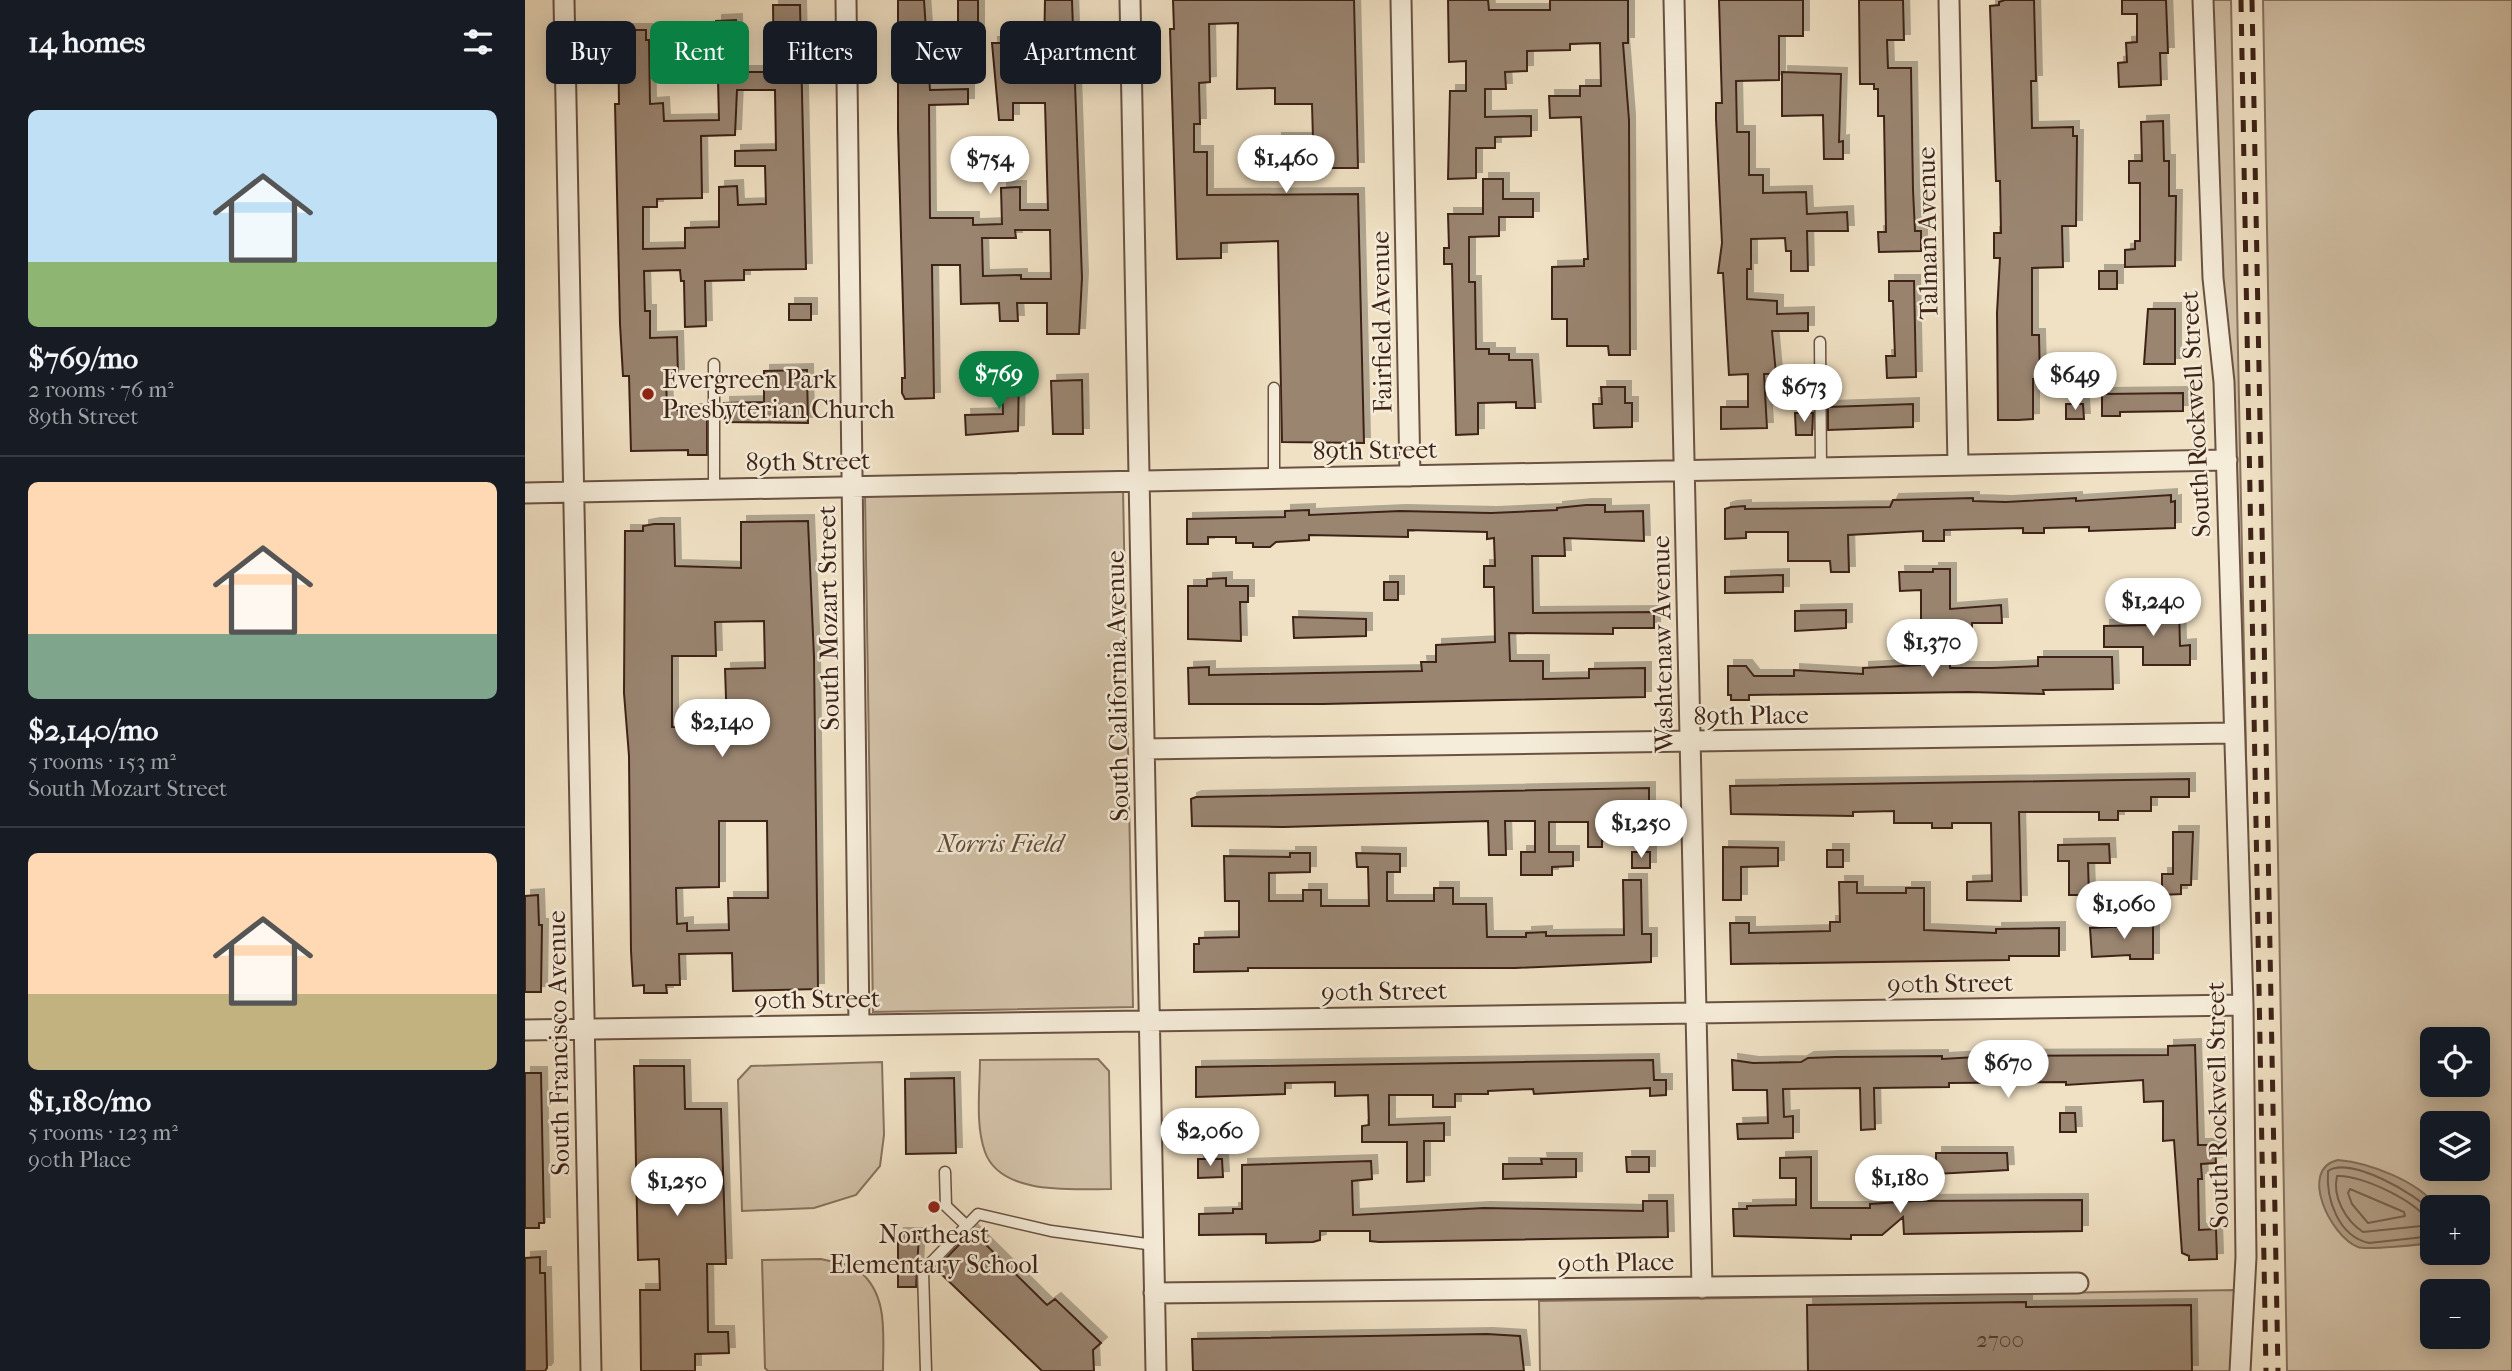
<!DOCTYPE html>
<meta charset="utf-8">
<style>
:root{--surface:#171b24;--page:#242831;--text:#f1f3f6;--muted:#9ea1a6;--line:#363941;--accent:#0b8043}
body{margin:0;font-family:"IM FELL French Canon",serif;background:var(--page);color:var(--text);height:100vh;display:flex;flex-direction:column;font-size:26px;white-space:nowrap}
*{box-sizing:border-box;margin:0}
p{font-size:23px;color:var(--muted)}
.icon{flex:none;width:38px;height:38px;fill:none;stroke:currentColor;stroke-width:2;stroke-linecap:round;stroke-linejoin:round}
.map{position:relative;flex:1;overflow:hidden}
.details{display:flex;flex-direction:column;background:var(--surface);width:525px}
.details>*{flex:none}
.top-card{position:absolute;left:21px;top:21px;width:665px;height:63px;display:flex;gap:14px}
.buttons{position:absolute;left:1895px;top:1027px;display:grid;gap:14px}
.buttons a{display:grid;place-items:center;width:70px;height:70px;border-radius:10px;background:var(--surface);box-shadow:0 4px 18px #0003;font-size:35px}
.price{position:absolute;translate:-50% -60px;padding:0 16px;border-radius:24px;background:#fff;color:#222;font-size:23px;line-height:46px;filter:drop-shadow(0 2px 4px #0008)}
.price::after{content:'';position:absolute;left:50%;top:42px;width:21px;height:16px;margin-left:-10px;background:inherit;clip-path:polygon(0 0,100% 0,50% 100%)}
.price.on{background:var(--accent);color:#fff}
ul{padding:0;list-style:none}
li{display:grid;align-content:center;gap:14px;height:371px;padding:0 28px}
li+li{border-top:2px solid var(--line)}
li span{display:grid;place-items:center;height:217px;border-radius:10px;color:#555}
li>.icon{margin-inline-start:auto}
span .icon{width:126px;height:126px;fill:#fffc;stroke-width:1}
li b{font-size:30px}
h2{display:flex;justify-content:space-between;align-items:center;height:84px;padding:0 28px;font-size:30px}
.chip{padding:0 24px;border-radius:10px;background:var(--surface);box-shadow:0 4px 18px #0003;font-size:24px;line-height:63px}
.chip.on{background:var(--accent);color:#fff}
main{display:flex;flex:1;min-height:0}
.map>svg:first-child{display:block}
.green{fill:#d2c1a7;stroke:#88725f;stroke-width:2;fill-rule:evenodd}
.water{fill:#b3a089;stroke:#846e5b;stroke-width:2}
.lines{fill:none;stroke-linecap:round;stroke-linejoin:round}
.shore{stroke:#786150;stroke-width:2}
.building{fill:#9a8571;stroke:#3d2217;stroke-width:2;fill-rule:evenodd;filter:url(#shadow)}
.lane-casing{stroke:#6a5242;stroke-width:13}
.street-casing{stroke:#6a5242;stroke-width:23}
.lane{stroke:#f5ecd9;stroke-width:10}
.street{stroke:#f5ecd9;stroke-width:19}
.rail{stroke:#3d2217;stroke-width:5;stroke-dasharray:12 12;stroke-linecap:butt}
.poi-dot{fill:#8f2418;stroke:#f5ecd9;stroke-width:2.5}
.labels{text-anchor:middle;stroke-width:5;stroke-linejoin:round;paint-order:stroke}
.number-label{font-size:23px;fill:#543b2e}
.street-label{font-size:26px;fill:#3d2217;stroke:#f5ecd9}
.poi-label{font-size:26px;fill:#3d2217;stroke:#f5ecd9;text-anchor:start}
.park-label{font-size:26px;font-style:italic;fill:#624a3b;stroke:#f5ecd9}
</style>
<main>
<section class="details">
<h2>14 homes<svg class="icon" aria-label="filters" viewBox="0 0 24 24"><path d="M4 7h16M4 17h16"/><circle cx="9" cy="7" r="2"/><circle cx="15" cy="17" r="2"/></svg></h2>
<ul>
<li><span style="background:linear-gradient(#bfe0f5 70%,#8fb573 0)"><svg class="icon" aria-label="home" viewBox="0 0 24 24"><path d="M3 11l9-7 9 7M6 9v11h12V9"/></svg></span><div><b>$769/mo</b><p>2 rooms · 76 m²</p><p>89th Street</p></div></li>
<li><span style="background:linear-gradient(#ffd9b3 70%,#7fa58c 0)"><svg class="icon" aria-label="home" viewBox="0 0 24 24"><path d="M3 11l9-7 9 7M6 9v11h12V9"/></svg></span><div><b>$2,140/mo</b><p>5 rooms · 153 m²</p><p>South Mozart Street</p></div></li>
<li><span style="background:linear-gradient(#ffd9b3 65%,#c2b280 0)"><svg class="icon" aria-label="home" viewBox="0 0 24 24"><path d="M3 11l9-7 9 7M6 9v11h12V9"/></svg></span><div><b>$1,180/mo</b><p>5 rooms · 123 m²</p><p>90th Place</p></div></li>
</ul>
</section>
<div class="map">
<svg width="1987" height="1371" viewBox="0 0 1987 1371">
<defs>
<filter id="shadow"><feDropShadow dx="6" dy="-6" stdDeviation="0" flood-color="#0004"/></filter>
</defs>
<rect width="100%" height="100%" fill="#f0e1c4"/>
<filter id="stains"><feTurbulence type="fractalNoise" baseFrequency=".00286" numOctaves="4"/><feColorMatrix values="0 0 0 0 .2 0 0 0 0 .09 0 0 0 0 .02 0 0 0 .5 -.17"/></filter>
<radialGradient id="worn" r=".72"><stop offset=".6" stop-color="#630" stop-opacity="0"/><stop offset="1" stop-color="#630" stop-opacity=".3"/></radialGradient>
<!-- green -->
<path class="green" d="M1687,0H1706L1723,854H1719Z
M1738,0H1987V1371H1762ZM1908,1040H1953V1085H1908ZM1908,1124H1953V1169H1908ZM1908,1208H1953V1253H1908ZM1908,1292H1953V1337H1908Z
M598,489L608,1007L348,1012L340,494Z
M573,1059L584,1071L586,1189C549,1189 476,1196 460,1152C450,1124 455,1089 455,1060Z
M357,1062L359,1135L355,1166L331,1195L289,1208L217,1211L213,1080L226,1066Z
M296,1259C307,1262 324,1263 333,1270C364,1294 358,1335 358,1371H243L240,1368L237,1260Z
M1712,1290L1707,1371H1015L1014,1301Z"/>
<!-- water -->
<path class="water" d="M1813,1160C1845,1163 1893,1181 1912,1207L1908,1208L1907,1242C1899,1245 1840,1250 1833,1247C1805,1236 1773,1169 1813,1160Z"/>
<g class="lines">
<!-- shore -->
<path class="shore" d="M1812,1176C1836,1174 1898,1204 1906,1225L1838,1232C1821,1221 1807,1197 1812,1176Z
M1825,1189L1879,1212L1880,1216L1843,1223L1827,1204L1823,1193Z
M1908,1213C1892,1194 1825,1156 1803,1171C1801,1199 1813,1236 1844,1243L1908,1236"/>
</g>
<!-- building -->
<path class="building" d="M373,0H399L405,90L443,89V104L404,105L405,218H448V225L477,224L476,188L495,187V210H523L520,103H488V120H474L467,43H486V54H519L520,0H547L557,278L554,334H522V303H492L493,321H475L474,303L436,304L435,265H407L409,398L380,399L377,393V378H380L373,128ZM490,230H525L526,279H496V275L458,276L457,238H491Z
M433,0H453V41H433Z
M648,0H829L833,168H752L751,139H788L787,104H750V88L712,89L713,23L684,24L685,82L674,83L675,124H669V152H682V195L833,194L839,443L757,442L753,241L696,243V258L652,259L645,29H649Z
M923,0H963L964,10H1025V0H1103V43H1098L1104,120L1105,355H1084L1083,346H1042V319H1027V267L1059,266V259H1063L1056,117L1025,118L1024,96H1055V86H1076L1075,43L1045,44V50L1002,51V71L980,72L981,89H960V117L1006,116V136L970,137V148H951V178L923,179L925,91H941V61L924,62Z
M1194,0H1278V36H1254V80L1211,81L1212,132H1224V175H1238V193L1281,192L1282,214L1322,212L1323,231H1282L1283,271H1266V251H1261L1260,238L1226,239V269H1222V299L1252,301V314L1283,313V331H1247L1251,374H1239L1242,428L1196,429V407H1223V374L1204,375L1198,273H1193L1197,243L1191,119V103H1197Z
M1334,0H1378L1379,40H1362L1363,68H1386L1388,190L1390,231H1396V251L1354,252L1353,232H1361L1359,116H1353V89H1349V84H1335Z
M1480,0H1509L1511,81H1506L1507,128L1548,127V136H1552L1551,226H1537L1538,267L1507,268V335H1514L1515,379H1508V419L1493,420H1473L1472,313L1475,258H1469V233H1476L1475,181H1471L1465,6L1474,5V2Z
M1597,0H1641L1643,53H1635L1636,85L1594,87L1593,63L1602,62L1601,43L1612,42V14H1597Z
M248,5H275L281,269L219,270V280L180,281L181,326L160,327L159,281H156L155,270L119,271L120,311H125V338L152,337L153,375L141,376L142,410H182V455H163V450L106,451L104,376H98L95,324L90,104H94L93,30H121V40H124L125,104L138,103L139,121L194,120L193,80L154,81L153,37H191V21L211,20L212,72H249ZM212,90H250L251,150L210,151V166H240L241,204L213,205L212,186L194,187V227L160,228V248L118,249V207H132V199L177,198L176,136L210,135Z
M1257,72L1316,74L1314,142L1318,141V159H1299L1298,115L1257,116Z
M1638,121L1639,161H1644V196H1651L1650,266L1600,267V250L1610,249V241H1615V183H1604V161H1617L1616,122Z
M455,154L456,173H438L437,155Z
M958,179H978V199H1008V217H974V236L944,237V282H950L951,349H964V354H984V360H1007L1010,408H991V402L953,403V434L931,435L927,264H919V248H924L923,214H958Z
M1574,271H1592V289H1574Z
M1364,281H1389L1391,377L1362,378L1361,356H1370L1368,301H1364Z
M264,304H286V320H264Z
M1623,309H1650V364H1619Z
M282,370L283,423L200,422L199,403L239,402V371Z
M477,373H494L493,431L441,435L440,415L478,414Z
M557,380L558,434H528L526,381Z
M1076,387H1100V403H1107V427L1069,428L1068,404H1077Z
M1658,393V411L1595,412V416H1577V394Z
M1388,404V427L1303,430V407Z
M1541,404H1558L1559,419H1541Z
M1270,413H1288L1287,435H1271Z
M1646,495V502L1650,501V528L1564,531V527L1519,528V533H1498V528L1419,530V541H1398V531L1323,535L1324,572H1306L1305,561H1263V532H1221V538L1200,539V509L1206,507L1220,506V509L1365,507L1368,500L1448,498V501L1481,502L1551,498V501Z
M1061,505H1080V512L1118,511L1119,541L1039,538L1040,556H1007L1008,613L1129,612V628H1088V634L984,633L985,661H1018V679L1064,678V669L1120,668V697L798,704H664L663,668L684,667V675L897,671L896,662H911V645L970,642L969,587H959V566H970L969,538L962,539V532L883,530V537L784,535V540L751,542L745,547H728V543H711V537H683V544H662V519L760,517V511L784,510V515L875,511L966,513L1032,510V508Z
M283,521L289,657L293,989L208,991L207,953L154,954L155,985H141L142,993H119V985L108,986L106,951L104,756L99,693L100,531H118V526L129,524H149L150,566L216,568V522ZM239,621L240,668L200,669L202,726L147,727V656H191L190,622ZM194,821H242L243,898H203L204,930L162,931V923L152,924L151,888L194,887Z
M1408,569H1425V609L1476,605L1477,623H1447V628L1396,629V590L1375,591L1374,572H1408Z
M1258,575V592L1200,593V577Z
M701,578V586H723V602H715L716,641L663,639V586H682V579Z
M859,582H873V600H859Z
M1624,608H1654L1655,646L1665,645V665H1618V647H1579V626L1624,625Z
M1321,610V628L1270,631V611Z
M768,617L841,619V636L769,638Z
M1513,657H1587L1588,689L1518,690L1519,694L1444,692L1224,695V700H1206V695H1203V666H1221L1229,676H1269V670L1338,674V668L1395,665V659H1425V668H1467L1513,666Z
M1664,779V797H1626V811H1593V820H1574V812H1494L1496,901L1442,900V882L1467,881L1466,823H1427V828H1407V823H1369V811L1328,812V816L1206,814L1205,786Z
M1124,788V819H1077V847H1063V822H1024V852H1048V866L1027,867V875H996V852H1010V821H980L981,855H964L963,821L759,827L667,826L666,799L671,797Z
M1648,832H1668L1666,885H1656V894L1637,895V874H1648Z
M1584,844L1585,863H1563L1564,895H1544V861H1533V845Z
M1198,847L1253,848V866L1216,867V900H1198Z
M1302,850H1318V867H1302Z
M1107,852H1125V868H1107Z
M765,853H785V872L744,873V901H778V890H796V906H844L843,867H832L831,853L875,854V872H862V901H909V888H928V904H961L962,937H1001V933L1021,932V936L1099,935L1098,880H1116L1117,934H1126V962L990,968H723V971L669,972V944H674V938L714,937V901H700L699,856L765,857Z
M1314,882H1332V893H1381V888H1399V930L1471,933V929L1534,928V956H1484V960L1206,964L1205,923H1224V933L1305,931V922H1315Z
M13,895L14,925H17L16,992H0V896Z
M1605,920H1628V959H1605V955L1567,957L1565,928L1605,926Z
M1670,1045L1673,1145H1690L1691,1163L1676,1164L1677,1179H1673L1674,1230L1691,1229L1692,1259L1664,1260V1256L1657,1253L1649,1140L1638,1141V1101L1619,1102L1618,1080L1541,1085V1082L1424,1083V1087L1349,1088L1350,1129L1336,1130L1335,1088L1258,1089L1259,1117L1268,1116V1138L1213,1139L1212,1124L1243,1123L1242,1090H1208L1207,1060L1228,1063L1276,1062L1283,1058L1310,1057L1417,1056V1059L1469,1056L1643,1055V1046Z
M1128,1060L1129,1080H1141V1095L1125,1096V1088L1009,1094L1008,1089L963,1091V1094H930V1107H908V1095H864V1125L919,1123V1141H899V1181L882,1182V1142H837V1126L844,1125L843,1095L810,1096V1082L760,1083V1094L671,1097V1067Z
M109,1066H159L160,1109H196L201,1264H182L183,1332H203L204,1353L170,1354V1371H116L115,1290H135L134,1259L113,1260Z
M0,1073H16L19,1223H14V1228H0Z
M429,1078L431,1153L381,1154L380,1079Z
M1535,1113H1550L1551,1132H1535Z
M1411,1153H1482L1483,1170L1411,1174Z
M1101,1157H1124V1172H1102Z
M1286,1157V1208H1345V1204L1390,1201L1557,1200V1231L1379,1234L1378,1217L1357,1235H1326V1239L1209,1236L1208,1209H1222V1206L1271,1205V1178H1255V1158Z
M673,1159H697L698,1177L673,1178Z
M1016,1159H1051V1177L978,1179V1164H1017Z
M846,1161L847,1179L827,1181L828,1215L959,1208L1118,1211V1201H1142L1143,1237L854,1242L845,1241V1231H795V1240L788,1242L741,1243V1234L674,1235V1214L708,1213V1209H717V1165Z
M447,1231L522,1305L530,1299L576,1343L568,1350L569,1371H517L411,1269Z
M373,1234H394L391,1287H373Z
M15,1257V1273H20L22,1368L20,1371H0V1258Z
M1501,1302V1307L1666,1305L1667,1371H1283L1282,1305Z
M962,1334L995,1336L999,1371H668L667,1339Z"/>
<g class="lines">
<!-- lane casing -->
<g class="lane-casing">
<path id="lane" d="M1295,342L1296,468
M189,364V489
M749,479V388
M420,1172L421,1206L441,1225
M401,1371L398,1271L453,1214L526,1231L629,1245"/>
</g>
<!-- street casing -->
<g class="street-casing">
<path id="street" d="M39,0L66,1371
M321,0L334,1025
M605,0L631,1371
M876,0L885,476
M1149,0L1177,1288
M1424,0L1433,465
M1678,0L1688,278L1699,382L1718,1005L1721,1257L1715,1371
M0,493L1702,460
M619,749L1707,733
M0,1030L1718,1005
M629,1293L1553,1283"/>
</g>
<!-- lane -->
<use href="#lane" class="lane"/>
<!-- street -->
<use href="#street" class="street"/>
<!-- rail -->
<path class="rail" d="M1716,0L1741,1371
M1727,0L1753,1371"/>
</g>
<!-- markers -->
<g class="poi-dot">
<circle cx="123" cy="394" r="7"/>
<circle cx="409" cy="1207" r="7"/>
</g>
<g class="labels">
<!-- number labels -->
<g class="number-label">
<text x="1475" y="1347">2700</text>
</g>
<!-- street labels -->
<g class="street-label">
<text transform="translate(1402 233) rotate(-91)" y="9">Talman Avenue</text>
<text transform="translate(856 322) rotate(-91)" y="9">Fairfield Avenue</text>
<text transform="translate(1670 414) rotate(-93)" y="9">South Rockwell Street</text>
<text transform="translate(850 450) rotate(-1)" y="9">89th Street</text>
<text transform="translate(283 461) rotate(-1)" y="9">89th Street</text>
<text transform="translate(303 618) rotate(-91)" y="9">South Mozart Street</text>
<text transform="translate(1137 644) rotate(-91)" y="9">Washtenaw Avenue</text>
<text transform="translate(592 686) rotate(-91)" y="9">South California Avenue</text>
<text transform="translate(1226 715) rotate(-1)" y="9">89th Place</text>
<text transform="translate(1425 983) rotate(-1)" y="9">90th Street</text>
<text transform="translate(859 991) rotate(-1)" y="9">90th Street</text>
<text transform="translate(292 999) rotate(-1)" y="9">90th Street</text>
<text transform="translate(33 1043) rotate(-91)" y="9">South Francisco Avenue</text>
<text transform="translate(1692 1105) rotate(-91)" y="9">South Rockwell Street</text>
<text transform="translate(1091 1262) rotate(-1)" y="9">90th Place</text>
</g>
<!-- poi labels -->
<g class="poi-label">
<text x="137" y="388">Evergreen Park<tspan x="137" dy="30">Presbyterian Church</tspan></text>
<text x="409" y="1243" text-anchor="middle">Northeast<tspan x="409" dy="30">Elementary School</tspan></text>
</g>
<!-- park labels -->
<g class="park-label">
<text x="475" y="852">Norris Field</text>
</g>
</g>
<rect width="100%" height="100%" filter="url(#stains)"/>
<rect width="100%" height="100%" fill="url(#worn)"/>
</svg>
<div class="buttons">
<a><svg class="icon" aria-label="locate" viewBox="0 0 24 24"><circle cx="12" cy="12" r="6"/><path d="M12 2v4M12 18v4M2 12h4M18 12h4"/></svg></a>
<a><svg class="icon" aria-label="layers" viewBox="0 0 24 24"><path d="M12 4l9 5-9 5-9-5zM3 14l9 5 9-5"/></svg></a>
<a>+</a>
<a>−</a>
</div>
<b class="price" style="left:761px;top:195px">$1,460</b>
<b class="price" style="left:465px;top:196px">$754</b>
<b class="price on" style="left:474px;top:411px">$769</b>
<b class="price" style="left:1550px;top:412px">$649</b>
<b class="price" style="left:1279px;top:424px">$673</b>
<b class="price" style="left:1628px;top:638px">$1,240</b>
<b class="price" style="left:1407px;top:679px">$1,370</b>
<b class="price" style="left:197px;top:759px">$2,140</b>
<b class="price" style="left:1116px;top:860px">$1,250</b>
<b class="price" style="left:1599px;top:941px">$1,060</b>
<b class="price" style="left:1483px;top:1100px">$670</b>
<b class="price" style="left:685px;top:1168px">$2,060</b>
<b class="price" style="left:1375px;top:1215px">$1,180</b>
<b class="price" style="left:152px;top:1218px">$1,250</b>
<div class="top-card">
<a class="chip">Buy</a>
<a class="chip on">Rent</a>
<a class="chip">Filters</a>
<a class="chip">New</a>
<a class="chip">Apartment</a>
</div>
</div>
</main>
